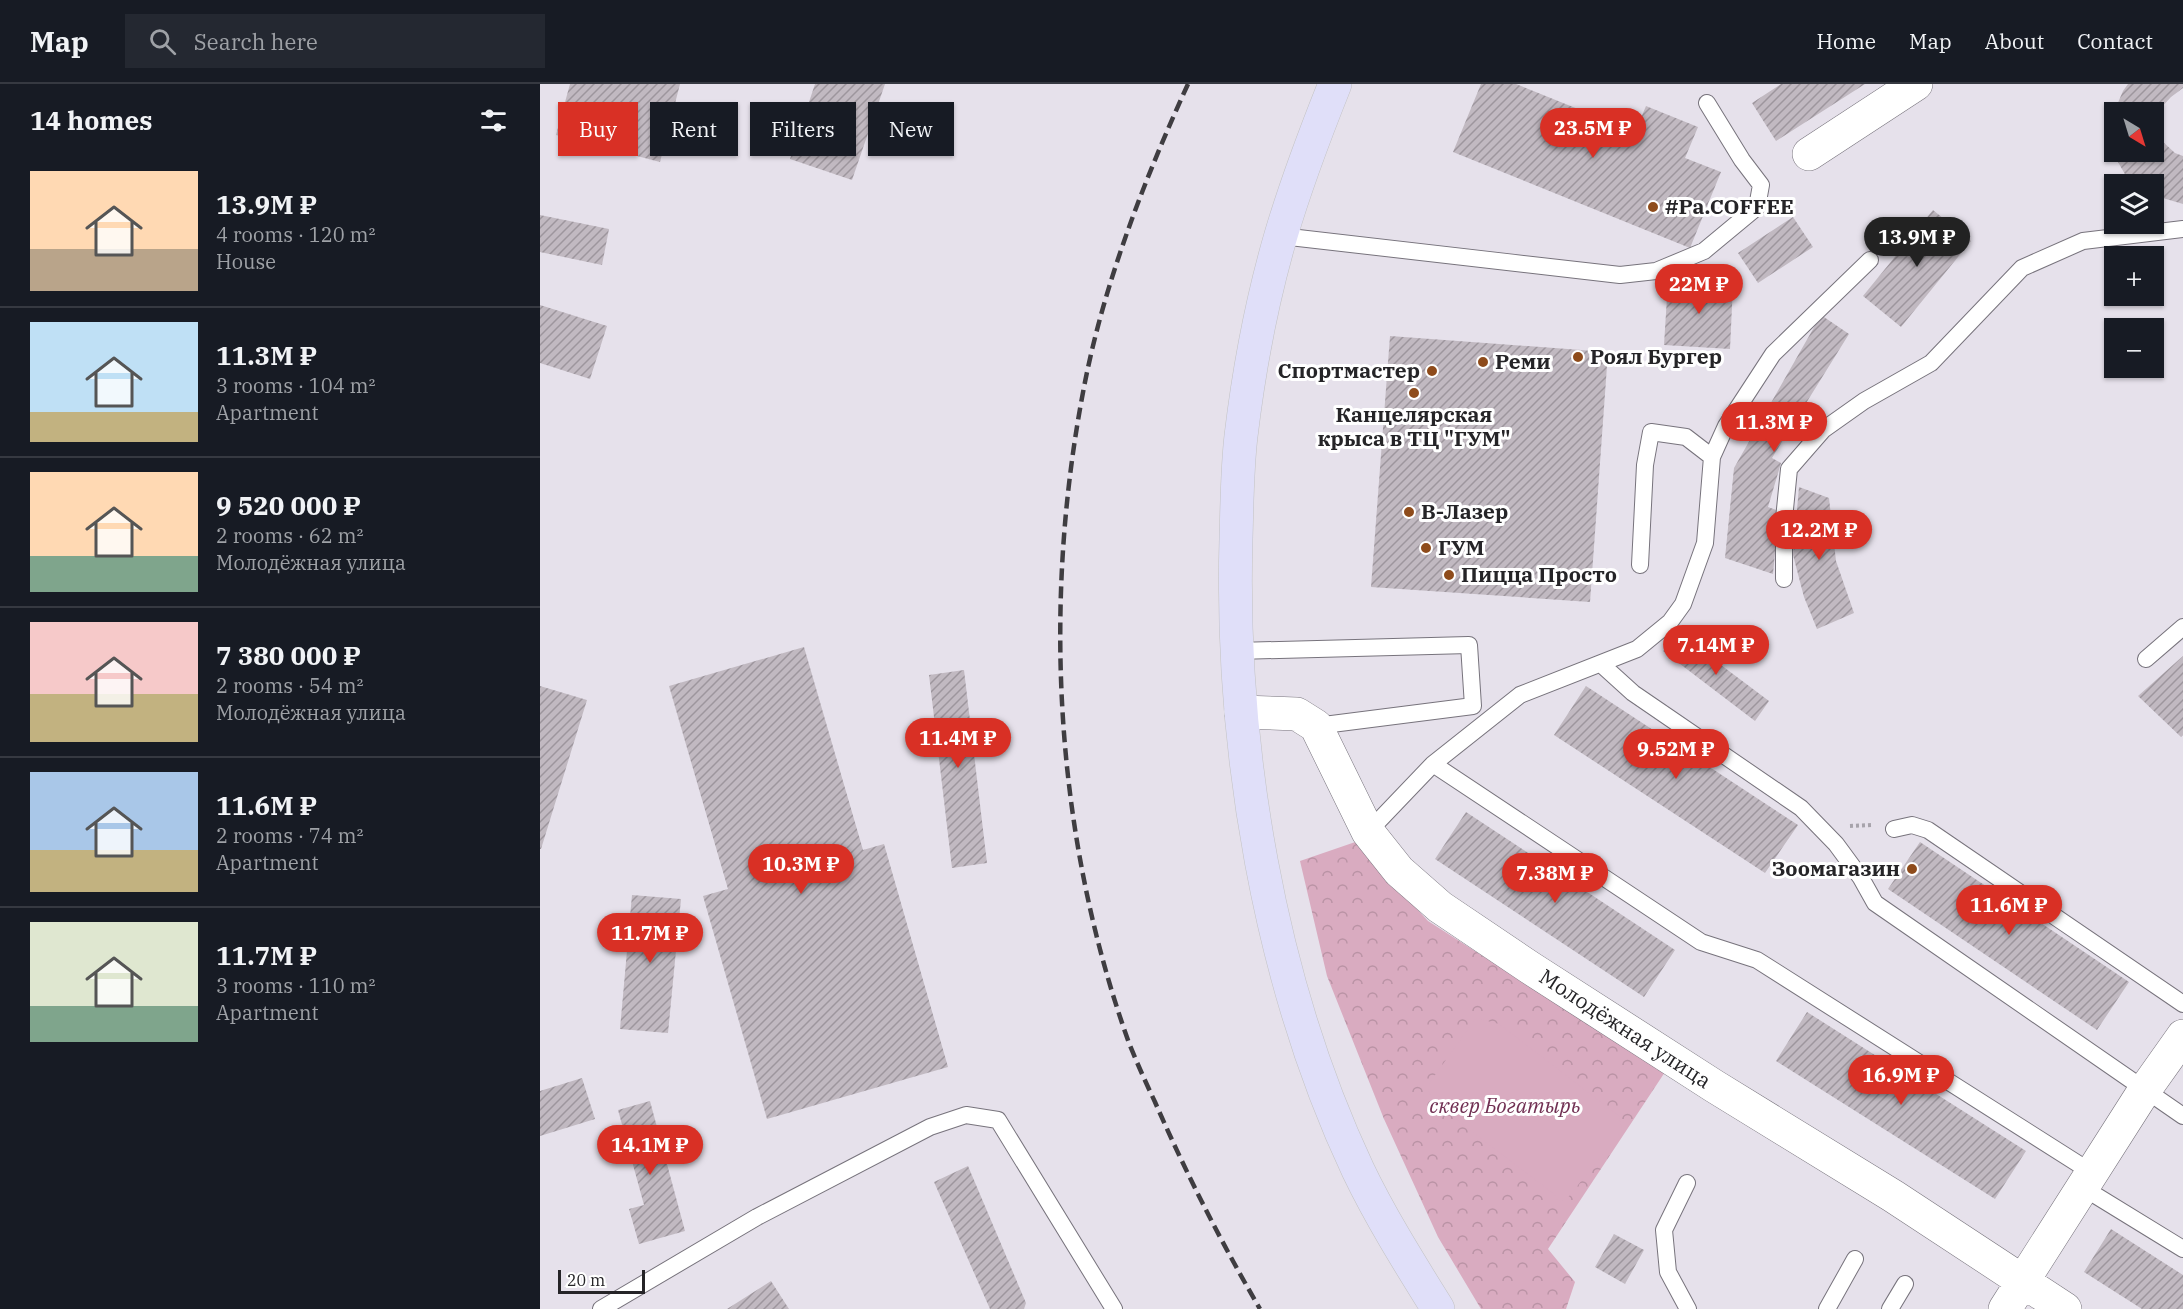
<!DOCTYPE html>
<meta charset="utf-8">
<style>
:root{--surface:#171b24;--page:#242831;--text:#f1f3f6;--muted:#9ea1a6;--line:#363941;--accent:#d93025}
body{margin:0;font-family:"IBM Plex Serif",serif;background:var(--page);color:var(--text);height:100vh;display:flex;flex-direction:column;font-size:22px;white-space:nowrap}
*{box-sizing:border-box;margin:0}
p{font-size:20px;color:var(--muted)}
.icon{flex:none;width:33px;height:33px;fill:none;stroke:currentColor;stroke-width:2;stroke-linecap:round;stroke-linejoin:round}
.map{position:relative;flex:1;overflow:hidden}
.sheet{display:flex;flex-direction:column;background:var(--surface);width:540px}
.sheet>*{flex:none}
.top-card{position:absolute;left:18px;top:18px;width:570px;height:54px;display:flex;gap:12px}
.needle{width:39px;rotate:142deg}
.controls{position:absolute;left:1564px;top:18px;display:grid;gap:12px}
.controls a{display:grid;place-items:center;width:60px;height:60px;border-radius:0px;background:var(--surface);box-shadow:0 2px 4px #0004;font-size:30px}
.scale{position:absolute;left:18px;bottom:15px;width:87px;box-sizing:border-box;padding-left:6px;border:3px solid #252427;border-top:0;font-size:16px;line-height:21px;white-space:nowrap;color:#252427;-webkit-text-stroke:4px #fff;paint-order:stroke}
.price{position:absolute;translate:-50% -51px;padding:0 14px;border-radius:21px;background:var(--accent);color:#fff;font-size:20px;line-height:39px;filter:drop-shadow(0 2px 3px #0008)}
.price::after{content:'';position:absolute;left:50%;top:36px;width:18px;height:14px;margin-left:-9px;background:inherit;clip-path:polygon(0 0,100% 0,50% 100%)}
.price.selected{background:#222;color:#fff}
ul{padding:0;list-style:none}
li{display:flex;align-items:center;gap:18px;height:150px;padding:0 30px}
li+li{border-top:2px solid var(--line)}
li span{display:grid;place-items:center;flex:none;width:168px;height:120px;border-radius:0px;color:#555}
li>.icon{margin-inline-start:auto}
span .icon{width:72px;height:72px;fill:#fffc;stroke-width:1}
li b{font-size:26px}
h2{display:flex;justify-content:space-between;align-items:center;height:72px;padding:0 30px;font-size:26px}
.tag{padding:0 21px;border-radius:0px;background:var(--surface);box-shadow:0 2px 4px #0004;font-size:21px;line-height:54px}
.tag.selected{background:var(--accent);color:#fff}
header{display:flex;align-items:center;gap:36px;box-sizing:border-box;height:84px;padding:0 30px;background:var(--surface);border-bottom:2px solid var(--line)}
header strong{font-size:28px}
nav{display:flex;gap:33px;margin-inline-start:auto;font-size:21px}
.search{width:420px;height:54px;background:var(--page);display:flex;align-items:center;gap:15px;box-sizing:border-box;padding:0 21px;border-radius:0px;color:var(--muted);font-size:22px}
main{display:flex;flex:1;min-height:0}
.map>svg:first-child{display:block}
.park{fill:url(#park-crowns)}
.pitch{fill:#d9abc0}
.building{fill:url(#building-hatch);fill-rule:evenodd}
.lines{fill:none;stroke-linecap:round;stroke-linejoin:round}
.lane-casing{stroke:#77737c;stroke-width:18}
.street-casing{stroke:#77737c;stroke-width:34}
.primary-casing{stroke:#c2c2c3;stroke-width:34}
.path{stroke:#a7a3ab;stroke-width:4;stroke-dasharray:3 3;stroke-linecap:butt}
.lane{stroke:#fff;stroke-width:16}
.street{stroke:#fff;stroke-width:33}
.primary{stroke:#e0dff9;stroke-width:33}
.rail{stroke:#3f3d41;stroke-width:4.5;stroke-dasharray:12 6;stroke-linecap:butt}
.poi-dot{fill:#8e4b1b;stroke:#fff;stroke-width:2}
.labels{text-anchor:middle;stroke-width:6;stroke-linejoin:round;paint-order:stroke}
.poi-label{font-size:21px;font-weight:bold;fill:#252427;stroke:#fff;text-anchor:start}
.street-label{font-size:21px;fill:#252427;stroke:#fff}
.park-label{font-size:21px;font-style:italic;fill:#713053;stroke:#fff}
</style>
<header>
<strong>Map</strong>
<div class="search"><svg class="icon" aria-label="search" viewBox="0 0 24 24"><circle cx="10" cy="10" r="6"/><path d="M15 15l6 6"/></svg>Search here</div>
<nav><a>Home</a><a>Map</a><a>About</a><a>Contact</a></nav>
</header>
<main>
<section class="sheet">
<h2>14 homes<svg class="icon" aria-label="filters" viewBox="0 0 24 24"><path d="M4 7h16M4 17h16"/><circle cx="9" cy="7" r="2"/><circle cx="15" cy="17" r="2"/></svg></h2>
<ul>
<li><span style="background:linear-gradient(#ffd9b3 65%,#b9a48a 0)"><svg class="icon" aria-label="home" viewBox="0 0 24 24"><path d="M3 11l9-7 9 7M6 9v11h12V9"/></svg></span><div><b>13.9M ₽</b><p>4 rooms · 120 m²</p><p>House</p></div></li>
<li><span style="background:linear-gradient(#bfe0f5 75%,#c2b280 0)"><svg class="icon" aria-label="home" viewBox="0 0 24 24"><path d="M3 11l9-7 9 7M6 9v11h12V9"/></svg></span><div><b>11.3M ₽</b><p>3 rooms · 104 m²</p><p>Apartment</p></div></li>
<li><span style="background:linear-gradient(#ffd9b3 70%,#7fa58c 0)"><svg class="icon" aria-label="home" viewBox="0 0 24 24"><path d="M3 11l9-7 9 7M6 9v11h12V9"/></svg></span><div><b>9 520 000 ₽</b><p>2 rooms · 62 m²</p><p>Молодёжная улица</p></div></li>
<li><span style="background:linear-gradient(#f6c9c9 60%,#c2b280 0)"><svg class="icon" aria-label="home" viewBox="0 0 24 24"><path d="M3 11l9-7 9 7M6 9v11h12V9"/></svg></span><div><b>7 380 000 ₽</b><p>2 rooms · 54 m²</p><p>Молодёжная улица</p></div></li>
<li><span style="background:linear-gradient(#a9c7e8 65%,#c2b280 0)"><svg class="icon" aria-label="home" viewBox="0 0 24 24"><path d="M3 11l9-7 9 7M6 9v11h12V9"/></svg></span><div><b>11.6M ₽</b><p>2 rooms · 74 m²</p><p>Apartment</p></div></li>
<li><span style="background:linear-gradient(#dfe7d0 70%,#7fa58c 0)"><svg class="icon" aria-label="home" viewBox="0 0 24 24"><path d="M3 11l9-7 9 7M6 9v11h12V9"/></svg></span><div><b>11.7M ₽</b><p>3 rooms · 110 m²</p><p>Apartment</p></div></li>
</ul>
</section>
<div class="map">
<svg width="1643" height="1225" viewBox="0 0 1643 1225">
<defs>
<pattern id="park-crowns" width="20" height="18" patternUnits="userSpaceOnUse" patternTransform="scale(1.5)"><rect width="20" height="18" fill="#d9abc0"/><path d="M2 6a3 3 0 1 1 6 0M12 15a3 3 0 1 1 6 0" fill="none" stroke="#ba93a5"/></pattern>
<pattern id="building-hatch" width="6" height="6" patternUnits="userSpaceOnUse" patternTransform="scale(1.5)"><rect width="6" height="6" fill="#c1b9c1"/><path d="M-1 1l2-2M0 6l6-6M5 7l2-2" fill="none" stroke="#9d969d"/></pattern>
</defs>
<rect width="100%" height="100%" fill="#e6e1eb"/>
<!-- park -->
<path class="park" d="M824,755L839,784L888,837L999,908L1127,985L1008,1165L1035,1198L1026,1225H941L898,1153L844,1035L787,892L760,777Z"/>
<!-- pitch -->
<path class="pitch" d="M936,934L959,940L1079,1032L1082,1046L1026,1116L1018,1117L1014,1110L896,1020L888,1007L890,998Z"/>
<!-- building -->
<path class="building" d="M30,0H140L120,78L16,51Z
M275,0H345L312,96L250,75Z
M941,0H976L1095,48L1106,22L1158,43L1145,74L1181,88L1150,164L913,68Z
M1241,0H1325L1236,57L1212,19Z
M1588,0H1643V4L1631,13L1619,26L1616,40L1622,57L1635,69L1643,72V120L1616,112L1614,100H1599L1586,92L1571,66V35L1583,7ZM1575,28H1614V68H1575Z
M1393,126L1431,157L1361,243L1323,212Z
M0,131L69,145L62,181L0,168Z
M1253,133L1273,163L1218,199L1198,169Z
M1128,197L1193,201L1190,265L1124,261Z
M0,221L67,242L50,295L0,279Z
M1281,231L1309,250L1232,374L1241,379L1228,423L1239,427L1233,490L1185,474L1194,384Z
M850,252L1068,268L1050,518L831,503Z
M1259,403L1289,414L1296,477L1314,529L1277,545L1264,513L1253,471Z
M1137,548L1229,617L1215,637L1123,567Z
M264,563L323,766L344,760L408,983L227,1035L163,812L188,805L129,602Z
M1643,572V651L1641,653L1598,612Z
M424,586L447,779L412,784L389,591Z
M0,602L47,616L1,765H0Z
M1046,602L1258,741L1225,789L1014,651Z
M926,728L1135,866L1104,913L895,775Z
M1380,758L1589,898L1557,946L1348,805Z
M92,811L141,815L128,949L80,945Z
M1267,928L1486,1067L1455,1115L1236,977Z
M42,994L55,1035L0,1052V1007Z
M110,1017L145,1147L99,1160L89,1125L104,1121L78,1026Z
M428,1082L486,1219L484,1225H450L394,1098Z
M1571,1145L1643,1191V1225H1602L1544,1188Z
M1074,1150L1104,1166L1085,1200L1055,1183Z
M231,1197L249,1225H187Z"/>
<g class="lines">
<!-- lane casing -->
<g class="lane-casing">
<path id="lane" d="M741,152L1080,191L1116,187L1164,167L1217,123L1221,101L1202,76L1167,19
M1100,481L1105,381L1111,348L1146,353L1172,373
M1244,495V435L1249,385L1283,346L1324,317L1391,279L1482,184L1543,157L1643,145
M697,567L929,561L933,622L776,642
M1606,575L1643,543
M1061,580L1093,609L1261,724L1296,760L1321,794L1335,819L1643,1032
M893,680L1161,858L1217,876L1551,1088
M1354,745L1372,741L1388,746L1643,920
M828,748L893,680L980,611L1097,565L1130,538L1143,520L1165,459L1172,373L1186,342L1233,270L1330,176
M1147,1099L1124,1146L1128,1188L1148,1225
M1542,1103L1643,1165
M61,1225L217,1133L390,1043L426,1031L458,1036L574,1225
M1287,1225L1315,1175
M1350,1225L1365,1200"/>
</g>
<!-- street casing -->
<g class="street-casing">
<path id="street" d="M1269,70L1376,0
M701,628L757,630L776,642L828,748L859,787L900,823L989,883L1174,1002L1353,1112L1525,1225
M1465,1225L1604,1007L1643,952"/>
</g>
<!-- primary casing -->
<g class="primary-casing">
<path id="primary" d="M795,0C775,50 756,100 741,151C722,216 709,285 701,352C697,386 697,421 696,455C690,663 729,897 818,1086C841,1134 870,1180 898,1225"/>
</g>
<!-- path -->
<path class="path" d="M1310,742L1332,741"/>
<!-- lane -->
<use href="#lane" class="lane"/>
<!-- street -->
<use href="#street" class="street"/>
<!-- primary -->
<use href="#primary" class="primary"/>
<!-- rail -->
<path class="rail" d="M648,0C605,94 565,197 545,298C502,515 514,750 589,959C597,979 606,999 615,1018C646,1089 681,1158 720,1225"/>
</g>
<!-- markers -->
<g class="poi-dot">
<circle cx="1113" cy="123" r="6"/>
<circle cx="1038" cy="273" r="6"/>
<circle cx="943" cy="278" r="6"/>
<circle cx="892" cy="287" r="6"/>
<circle cx="874" cy="309" r="6"/>
<circle cx="869" cy="428" r="6"/>
<circle cx="886" cy="464" r="6"/>
<circle cx="909" cy="491" r="6"/>
<circle cx="1372" cy="785" r="6"/>
</g>
<g class="labels">
<!-- poi labels -->
<g class="poi-label">
<text x="1125" y="130">#Pa.COFFEE</text>
<text x="1050" y="280">Роял Бургер</text>
<text x="955" y="285">Реми</text>
<text x="880" y="294" text-anchor="end">Спортмастер</text>
<text x="874" y="338" text-anchor="middle">Канцелярская<tspan x="874" dy="24">крыса в ТЦ "ГУМ"</tspan></text>
<text x="881" y="435">В-Лазер</text>
<text x="898" y="471">ГУМ</text>
<text x="921" y="498">Пицца Просто</text>
<text x="1360" y="792" text-anchor="end">Зоомагазин</text>
</g>
<!-- street labels -->
<g class="street-label">
<text transform="translate(1085 945) rotate(33)" y="7">Молодёжная улица</text>
</g>
<!-- park labels -->
<g class="park-label">
<text x="965" y="1029">сквер Богатырь</text>
</g>
</g>
</svg>
<div class="controls">
<a><svg class="needle" viewBox="-14 -14 28 28"><path d="M0-13l5 13h-10z" fill="#e53935"/><path d="M0 13l5-13h-10z" fill="#9ea1a6"/></svg></a>
<a><svg class="icon" aria-label="layers" viewBox="0 0 24 24"><path d="M12 4l9 5-9 5-9-5zM3 14l9 5 9-5"/></svg></a>
<a>+</a>
<a>−</a>
</div>
<div class="scale">20 m</div>
<b class="price" style="left:1053px;top:75px">23.5M ₽</b>
<b class="price selected" style="left:1377px;top:184px">13.9M ₽</b>
<b class="price" style="left:1159px;top:231px">22M ₽</b>
<b class="price" style="left:1234px;top:369px">11.3M ₽</b>
<b class="price" style="left:1279px;top:477px">12.2M ₽</b>
<b class="price" style="left:1176px;top:592px">7.14M ₽</b>
<b class="price" style="left:418px;top:685px">11.4M ₽</b>
<b class="price" style="left:1136px;top:696px">9.52M ₽</b>
<b class="price" style="left:261px;top:811px">10.3M ₽</b>
<b class="price" style="left:1015px;top:820px">7.38M ₽</b>
<b class="price" style="left:1469px;top:852px">11.6M ₽</b>
<b class="price" style="left:110px;top:880px">11.7M ₽</b>
<b class="price" style="left:1361px;top:1022px">16.9M ₽</b>
<b class="price" style="left:110px;top:1092px">14.1M ₽</b>
<div class="top-card">
<a class="tag selected">Buy</a>
<a class="tag">Rent</a>
<a class="tag">Filters</a>
<a class="tag">New</a>
</div>
</div>
</main>
